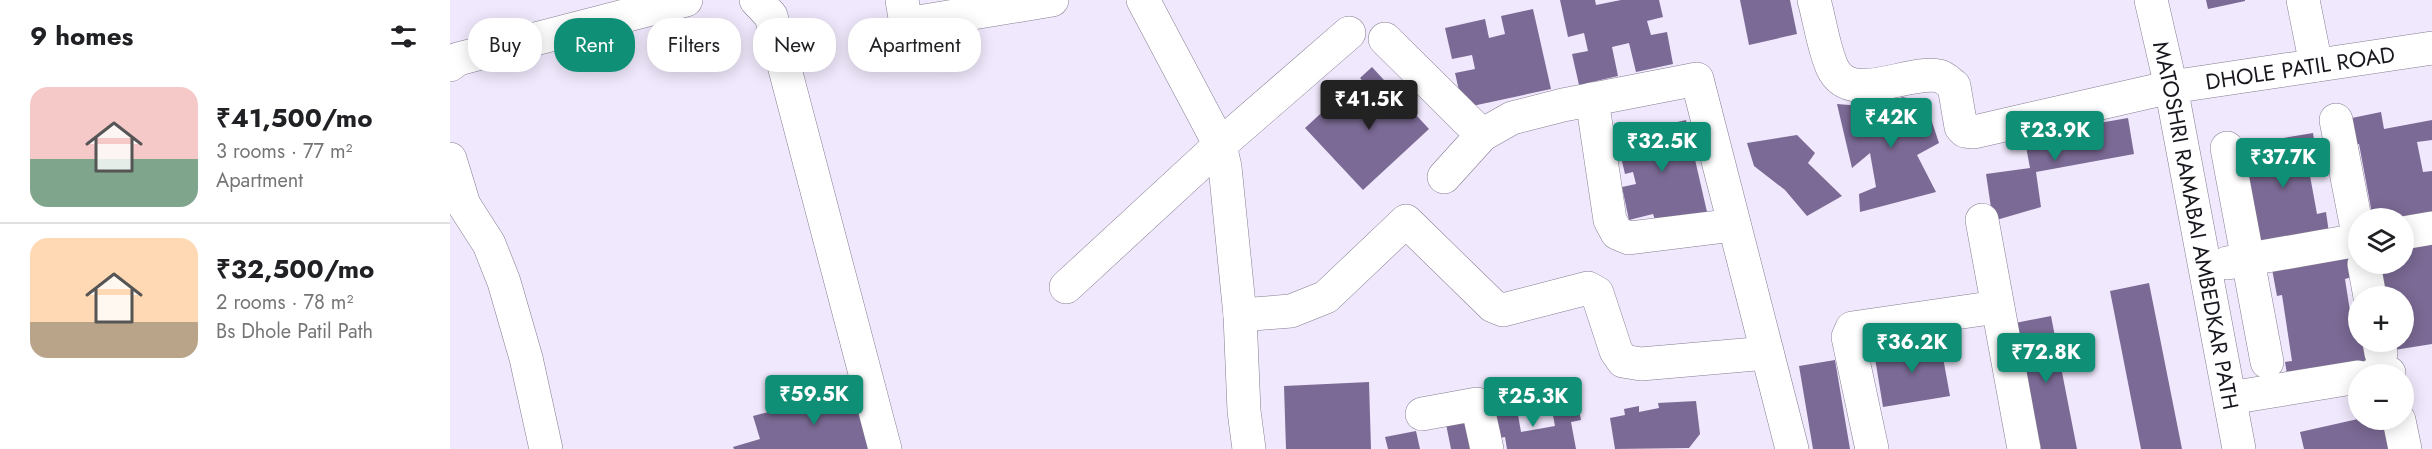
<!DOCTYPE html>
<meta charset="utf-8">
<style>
:root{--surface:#fff;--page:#f6f6f6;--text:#202124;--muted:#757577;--line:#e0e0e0;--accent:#0f8f76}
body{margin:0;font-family:Jost,sans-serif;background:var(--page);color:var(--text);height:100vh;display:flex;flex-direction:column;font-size:22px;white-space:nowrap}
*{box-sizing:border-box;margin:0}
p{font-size:20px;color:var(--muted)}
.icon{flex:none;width:33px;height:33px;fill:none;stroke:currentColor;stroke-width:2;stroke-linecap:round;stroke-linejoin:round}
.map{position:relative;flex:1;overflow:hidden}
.side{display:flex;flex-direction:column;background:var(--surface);width:450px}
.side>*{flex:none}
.hud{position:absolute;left:18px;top:18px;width:570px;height:54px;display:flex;gap:12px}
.buttons{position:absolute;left:1898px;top:208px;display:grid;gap:12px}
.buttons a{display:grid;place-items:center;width:66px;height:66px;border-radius:50%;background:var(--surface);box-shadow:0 3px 15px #0003;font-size:30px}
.price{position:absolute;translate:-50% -51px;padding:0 14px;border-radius:6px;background:var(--accent);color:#fff;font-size:20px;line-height:39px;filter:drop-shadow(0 2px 3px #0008)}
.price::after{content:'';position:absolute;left:50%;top:36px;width:18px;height:14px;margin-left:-9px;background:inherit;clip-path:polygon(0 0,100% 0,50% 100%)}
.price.on{background:#222;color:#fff}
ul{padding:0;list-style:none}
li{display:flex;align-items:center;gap:18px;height:150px;padding:0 30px}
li+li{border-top:2px solid var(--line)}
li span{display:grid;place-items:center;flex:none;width:168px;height:120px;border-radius:18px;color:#555}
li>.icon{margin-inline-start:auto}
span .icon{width:72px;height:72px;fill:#fffc;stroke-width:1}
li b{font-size:26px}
h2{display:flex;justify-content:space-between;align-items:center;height:72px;padding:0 30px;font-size:26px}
.pill{padding:0 21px;border-radius:24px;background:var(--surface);box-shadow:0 3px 15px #0003;font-size:21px;line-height:54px}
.pill.on{background:var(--accent);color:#fff}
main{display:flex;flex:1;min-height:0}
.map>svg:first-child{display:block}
.building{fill:#7b6a95}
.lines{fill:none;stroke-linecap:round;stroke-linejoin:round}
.minor-casing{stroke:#857c92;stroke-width:34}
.minor{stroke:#fff;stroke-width:33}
.labels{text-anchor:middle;stroke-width:4.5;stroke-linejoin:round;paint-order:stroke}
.street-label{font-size:22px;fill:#19161e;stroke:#f0e8fc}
</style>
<main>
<section class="side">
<h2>9 homes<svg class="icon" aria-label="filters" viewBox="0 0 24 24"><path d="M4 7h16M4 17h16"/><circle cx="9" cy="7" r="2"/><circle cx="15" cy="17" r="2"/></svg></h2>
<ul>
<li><span style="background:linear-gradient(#f6c9c9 60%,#7fa58c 0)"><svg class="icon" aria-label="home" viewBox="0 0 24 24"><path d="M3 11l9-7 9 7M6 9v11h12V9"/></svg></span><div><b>₹41,500/mo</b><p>3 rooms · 77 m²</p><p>Apartment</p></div></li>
<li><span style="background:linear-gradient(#ffd9b3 70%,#b9a48a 0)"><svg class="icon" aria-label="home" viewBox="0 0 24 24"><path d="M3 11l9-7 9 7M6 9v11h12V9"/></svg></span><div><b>₹32,500/mo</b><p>2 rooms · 78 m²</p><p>Bs Dhole Patil Path</p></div></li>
</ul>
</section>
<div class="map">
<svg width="1982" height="449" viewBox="0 0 1982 449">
<rect width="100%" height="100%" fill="#f0e8fc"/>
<!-- building -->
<path class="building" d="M1110,0H1145L1146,5L1171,0H1209L1213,17L1197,21L1201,35L1217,32L1223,64L1186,72L1179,43L1162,47L1168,76L1129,85L1122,54L1138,51L1134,33L1118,37Z
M1290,0H1340L1347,34L1299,45Z
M1756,0H1795V1L1758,9Z
M1083,9L1101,89L1013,108L1005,73L1025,69L1022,55L1002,59L995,28L1035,19L1039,38L1055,34L1051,16Z
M922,67L979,129L913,190L855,128L881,104L893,117L921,91L910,78Z
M1452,97L1475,101L1489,143L1467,155L1486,192L1410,212L1409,194L1426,187L1420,153L1402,168L1387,104L1424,107L1434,111Z
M1931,112L1934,129L1982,120V140L1967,142L1973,172L1982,171V219H1923L1909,144L1901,145L1897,119Z
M1678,118L1684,154L1586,172L1591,207L1543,221L1536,174L1580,168L1574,136Z
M1236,120L1257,212L1206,223L1203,214L1179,220L1172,187L1186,184L1183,172L1175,174L1166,136Z
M1863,133L1866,152L1856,154L1867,214L1876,212L1879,233L1808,245L1791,145Z
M1347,135L1365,153L1358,163L1392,196L1357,216L1335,190L1304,166L1297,143Z
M1982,242V344L1938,351L1937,342H1953V297H1930L1925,264H1953V246Z
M1899,257L1902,277L1895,279L1904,337L1908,336V342H1916L1919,361L1837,374L1835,362L1842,361L1832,295L1827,296L1822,269Z
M1699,283L1732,449H1691L1660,291Z
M1601,316L1627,449H1591L1565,323Z
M1490,341L1500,396L1433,407L1424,352Z
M1385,360L1400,449H1363L1349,366Z
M919,382L921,449H836L834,386Z
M406,389L421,449H284L283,447L310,439L303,416Z
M1127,401L1131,420L1121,422L1126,449H1057L1055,437L1039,440L1033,409L1066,403L1071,432L1105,426L1101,405Z
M1246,401L1250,434L1239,448L1165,449L1160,418L1175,415L1174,409L1189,406V412L1209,408L1208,403Z
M1025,418L1031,441L1019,444L1020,449H1001L996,424Z
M1908,419L1934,420L1941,449H1854L1850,432Z
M966,431L970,449H938L935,437Z"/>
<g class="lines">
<!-- minor casing -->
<g class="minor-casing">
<g id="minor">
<path d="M306,0L321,16L435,449"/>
<path d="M452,0L456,24L602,0"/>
<path d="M693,0L770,145L775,167L790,315L794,411L799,449"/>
<path id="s1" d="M1364,0C1370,21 1373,46 1382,67C1400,107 1458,69 1489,76C1494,77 1499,82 1504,86L1511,127L1515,131L1524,132L1721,87L1982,48"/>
<path id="s2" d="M1701,0L1721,87L1789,449"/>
<path d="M1853,0L1866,65"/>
<path d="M935,39L1032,135"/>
<path d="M0,65L8,59L236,0"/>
<path d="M1142,99L1160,220L1167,233L1179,238L1284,225"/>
<path d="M1886,120L1908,234"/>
<path d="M1777,148L1817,362"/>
<path d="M0,159L14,205L39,244L54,282L76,358L96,449"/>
<path d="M994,177L1032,135L1062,118L1113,105L1247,79L1342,449"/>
<path d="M1532,220L1574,449"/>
<path d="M1953,233L1982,228"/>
<path d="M1777,263L1908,240"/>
<path d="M1914,264L1920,297"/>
<path d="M616,287L770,145L899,33"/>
<path d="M790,315L841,311L876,297L956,221L1043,306L1053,310L1138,288L1147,293L1166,351L1173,361L1191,364L1317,353"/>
<path d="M1929,342L1931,353"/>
<path d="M1923,375L1939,373V375"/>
<path d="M1780,398L1908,377"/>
<path d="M972,414L1027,404L1037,449"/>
<path d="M1949,420L1955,449"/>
<path d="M1422,449L1398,337L1402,328L1547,307"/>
</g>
</g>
<!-- minor -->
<use href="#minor" class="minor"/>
</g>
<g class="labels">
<!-- street labels -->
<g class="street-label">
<text dy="8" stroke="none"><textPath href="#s1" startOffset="592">DHOLE PATIL ROAD</textPath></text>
<text dy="8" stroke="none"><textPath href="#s2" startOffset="230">MATOSHRI RAMABAI AMBEDKAR PATH</textPath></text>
</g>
</g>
</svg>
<div class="buttons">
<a><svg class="icon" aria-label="layers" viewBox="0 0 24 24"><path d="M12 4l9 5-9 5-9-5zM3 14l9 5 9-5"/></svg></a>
<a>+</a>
<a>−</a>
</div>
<b class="price on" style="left:919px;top:131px">₹41.5K</b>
<b class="price" style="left:1441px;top:149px">₹42K</b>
<b class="price" style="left:1605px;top:162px">₹23.9K</b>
<b class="price" style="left:1212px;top:173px">₹32.5K</b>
<b class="price" style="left:1833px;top:189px">₹37.7K</b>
<b class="price" style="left:1462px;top:374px">₹36.2K</b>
<b class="price" style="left:1596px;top:384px">₹72.8K</b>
<b class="price" style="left:364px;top:426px">₹59.5K</b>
<b class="price" style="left:1083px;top:428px">₹25.3K</b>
<div class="hud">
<a class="pill">Buy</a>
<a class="pill on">Rent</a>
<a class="pill">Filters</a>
<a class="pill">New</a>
<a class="pill">Apartment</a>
</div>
</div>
</main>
